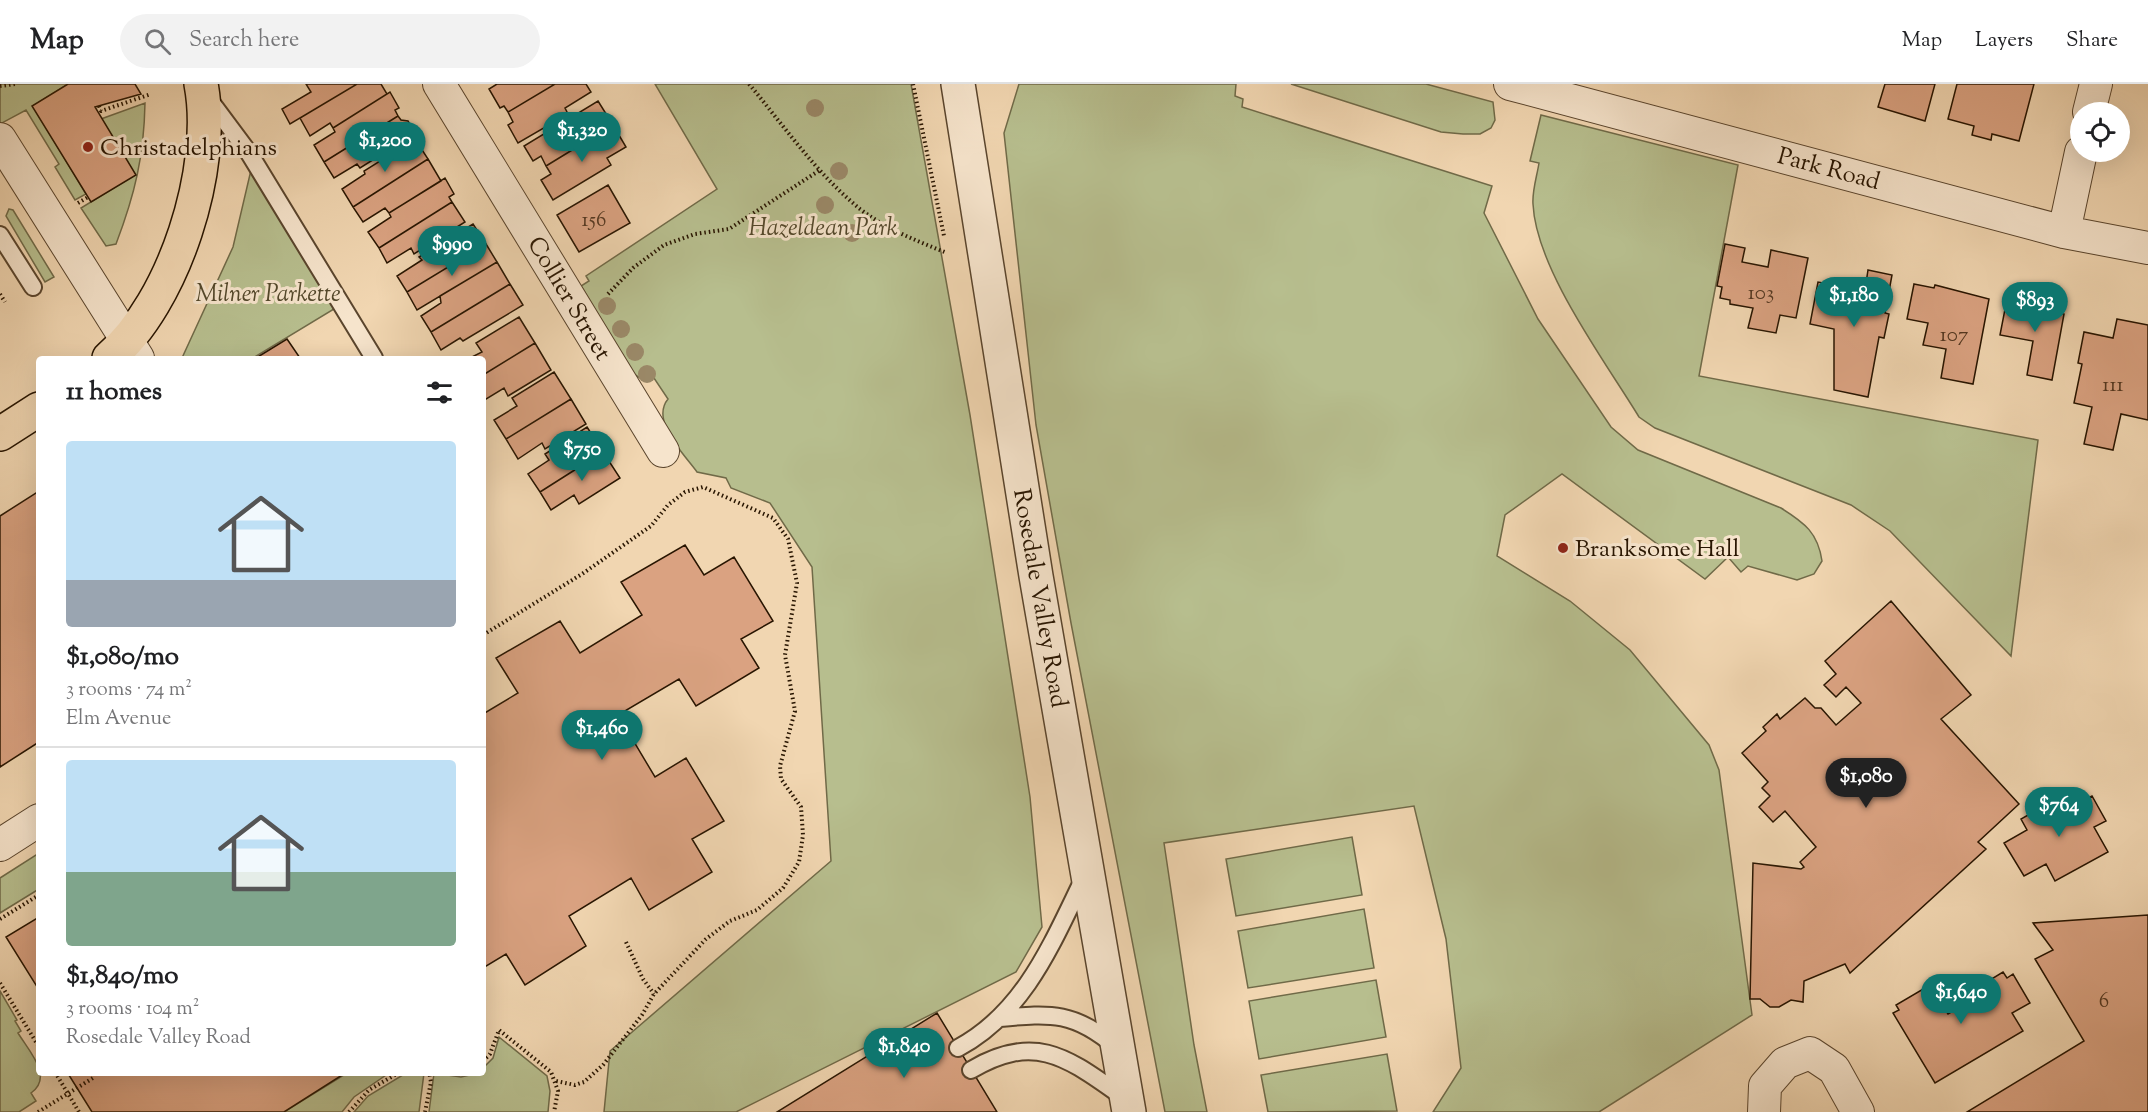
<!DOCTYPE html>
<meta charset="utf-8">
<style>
:root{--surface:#fff;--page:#f2f2f2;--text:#202124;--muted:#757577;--line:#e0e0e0;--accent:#0f766e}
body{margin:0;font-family:"Sorts Mill Goudy",serif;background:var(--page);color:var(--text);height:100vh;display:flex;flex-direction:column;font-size:22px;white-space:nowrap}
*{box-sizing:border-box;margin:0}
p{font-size:20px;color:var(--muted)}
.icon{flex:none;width:33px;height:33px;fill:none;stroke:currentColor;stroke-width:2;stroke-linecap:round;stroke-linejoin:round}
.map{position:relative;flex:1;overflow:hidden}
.side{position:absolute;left:36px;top:272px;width:450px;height:720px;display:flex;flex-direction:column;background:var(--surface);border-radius:6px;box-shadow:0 6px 24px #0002}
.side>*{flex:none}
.fabs{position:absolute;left:2070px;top:18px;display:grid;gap:12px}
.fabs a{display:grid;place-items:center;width:60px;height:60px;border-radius:50%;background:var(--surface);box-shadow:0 6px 24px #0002;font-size:30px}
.price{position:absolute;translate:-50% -51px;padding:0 14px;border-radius:21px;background:var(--accent);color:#fff;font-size:20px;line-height:39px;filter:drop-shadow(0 2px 3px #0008)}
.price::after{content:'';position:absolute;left:50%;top:36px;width:18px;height:14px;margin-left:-9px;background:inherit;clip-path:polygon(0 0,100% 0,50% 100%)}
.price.selected{background:#222;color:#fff}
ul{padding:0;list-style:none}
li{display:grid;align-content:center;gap:12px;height:318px;padding:0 30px}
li+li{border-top:2px solid var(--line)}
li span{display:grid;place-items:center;height:186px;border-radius:6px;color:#555}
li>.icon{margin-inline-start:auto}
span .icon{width:108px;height:108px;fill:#fffc;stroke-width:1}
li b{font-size:26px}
h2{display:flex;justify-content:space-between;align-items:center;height:72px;padding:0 30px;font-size:26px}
header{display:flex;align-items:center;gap:36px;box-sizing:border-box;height:84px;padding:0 30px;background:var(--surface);border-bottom:2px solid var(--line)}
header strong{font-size:28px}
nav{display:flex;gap:33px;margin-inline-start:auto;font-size:21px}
.search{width:420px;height:54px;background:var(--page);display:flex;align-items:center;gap:15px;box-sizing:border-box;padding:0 21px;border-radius:33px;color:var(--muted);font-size:22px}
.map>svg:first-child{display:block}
.green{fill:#b7be8e;stroke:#706a48;stroke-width:1.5}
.building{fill:#daa281;stroke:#281501;stroke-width:1.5}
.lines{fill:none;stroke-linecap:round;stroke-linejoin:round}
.service-casing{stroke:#5a452d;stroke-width:20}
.minor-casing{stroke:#5a452d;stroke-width:34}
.tertiary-casing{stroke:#5a452d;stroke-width:36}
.primary-casing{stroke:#281501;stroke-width:36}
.path{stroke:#281501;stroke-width:4;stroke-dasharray:1.5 3;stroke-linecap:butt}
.service{stroke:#f6e4cc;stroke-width:16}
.minor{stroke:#f6e4cc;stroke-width:32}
.tertiary{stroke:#f6e4cc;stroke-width:33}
.primary{stroke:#f1d6b1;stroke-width:33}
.tree{fill:#9a8867}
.poi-dot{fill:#8f2418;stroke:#f6e4cc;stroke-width:2}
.labels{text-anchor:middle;stroke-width:6;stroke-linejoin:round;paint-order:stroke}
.number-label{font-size:21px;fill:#543821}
.poi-label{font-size:24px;fill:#281501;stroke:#f6e4cc;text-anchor:start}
.street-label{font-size:24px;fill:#281501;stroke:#f6e4cc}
.park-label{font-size:24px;font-style:italic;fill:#53482b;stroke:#f6e4cc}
</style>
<header>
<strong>Map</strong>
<div class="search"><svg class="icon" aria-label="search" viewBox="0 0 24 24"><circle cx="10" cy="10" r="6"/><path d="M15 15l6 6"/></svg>Search here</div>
<nav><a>Map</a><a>Layers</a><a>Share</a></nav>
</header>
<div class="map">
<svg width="2148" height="1028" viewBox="0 0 2148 1028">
<rect width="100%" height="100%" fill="#f1d6b1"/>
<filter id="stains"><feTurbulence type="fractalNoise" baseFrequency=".00333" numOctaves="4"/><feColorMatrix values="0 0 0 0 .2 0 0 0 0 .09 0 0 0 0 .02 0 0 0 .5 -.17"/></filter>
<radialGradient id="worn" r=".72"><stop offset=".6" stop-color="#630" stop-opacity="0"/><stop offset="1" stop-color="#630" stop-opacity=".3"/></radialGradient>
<!-- green -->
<path class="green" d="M0,0H68L33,22L86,110L75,116L55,83L59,80L26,26L0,40Z
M655,0H911L970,331L1030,713L1042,843L1016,888L736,1028H604L610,967L831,777L812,483L770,419L731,404L726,394L697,388C684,370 650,337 668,315L654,294H640L633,289L581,202L589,197L586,192L717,105Z
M1019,0H1236L1235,12L1243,15L1242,23L1492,102L1484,129L1538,235L1611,343L1638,366L1781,424C1805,439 1818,449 1822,477L1814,490L1797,496L1748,482L1741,488L1728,473L1705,495L1562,390L1505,431L1497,472L1570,517L1630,566L1709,661L1719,686L1752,931L1599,1028H1433L1461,984L1446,855L1414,722L1164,759L1194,961L1207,1028H1165L1071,539L1036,341L1004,49Z
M1291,0H1426L1493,18L1495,36L1491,44L1480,50H1463L1441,48Z
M145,19C144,72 135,110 116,160L106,162L81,124L135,91L101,35Z
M1541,31L1738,81L1699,292L2038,356L2011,572L1890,447L1851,421L1655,344L1639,333C1605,277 1536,185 1533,120C1532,107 1537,92 1539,79L1530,77Z
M251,86L334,225L253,274H182L233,163Z
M9,125L13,126L54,193L45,198L6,132Z
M1352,753L1362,811L1236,832L1226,775Z
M39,769V805L0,829V794Z
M1364,825L1374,884L1248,904L1238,847Z
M1376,896L1386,953L1259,975L1249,917Z
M0,907L17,936L15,937L21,947L18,949C29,967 54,993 31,1009L36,1017L19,1028H0Z
M499,953L547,992L550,1007L548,1028H429L434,989L461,993L483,988V984L493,974Z
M1387,970L1397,1027L1268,1028L1261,991Z
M347,989H389L354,1013L342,1028H284Z
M406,989H424L419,1028H354L368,1012Z"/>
<!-- building -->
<path class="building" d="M68,0H135L141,10L95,23L136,91L91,118L32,22Z
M306,0H357L290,40L282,25L311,8Z
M357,0H381L387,10L333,44L330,39L310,52L300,34Z
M497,0H555L508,28L504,22L500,24L489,5Z
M555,0H586L591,8L565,24L568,30L518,59L508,41L513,38L508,28Z
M1885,0H1935L1925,37L1878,23Z
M1957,0H2034L2019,57L1992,50L1991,56L1972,51L1974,42L1948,35Z
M390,8L399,24L395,26L398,32L324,78L314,61L335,48L333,44Z
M598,17L613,41L546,82L541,72L533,77L524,62Z
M398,32L401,36L408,37L412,44L411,52L360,84L357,80L334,94L324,78Z
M613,41L626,63L607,74L611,81L553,116L541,96L551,90L546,82Z
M415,55L428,75L353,123L342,105L365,90L364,87Z
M428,75L441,97L389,129L385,124L363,138L353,123Z
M445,94L454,110L449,113L452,118L379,164L368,148L391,133L389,129Z
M608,101L630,139L579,168L557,131Z
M452,118L465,138L414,170L411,164L387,179L379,164Z
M473,140L486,160L407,208L397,192L422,176L419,173Z
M486,160L497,178L417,226L407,208Z
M1725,160L1745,164L1742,178L1768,183L1771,166L1808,174L1796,234L1780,231L1776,249L1748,244L1753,224L1730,220V216L1720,214L1722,203L1717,202Z
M497,178L510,200L431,248L421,232L441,219L440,212Z
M1868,186L1892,191L1885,229L1889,230L1884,254L1879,253L1868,313L1834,306V245L1810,240L1818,198L1865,206Z
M510,200L523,221L463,257L460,254L441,266L431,248Z
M1914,200L1934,204L1935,201L1989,215L1973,300L1941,294L1946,265L1923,261L1928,239L1907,235Z
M2013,212L2045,219L2043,226L2064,230L2052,296L2027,291L2033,257L2000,251L2006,220L2012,221Z
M519,233L535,259L483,291V274H470L482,268L476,259Z
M2117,235L2148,241V336L2121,330L2113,366L2084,360L2092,323L2074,319L2082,280L2078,279L2084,248L2113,254Z
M287,255L300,274H256Z
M535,259L551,286L508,312L504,304L483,317V291Z
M554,288L571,315L506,355L494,336L517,322L512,314Z
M571,315L586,340L545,365L542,359L518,375L506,355Z
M587,343L603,368L540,408L528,390L549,376L545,370Z
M603,368L620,394L579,420L574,411L551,426L540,408Z
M39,407V658L0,683V432Z
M685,461L704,491L734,473L773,537L741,555L759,584L696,622L679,595L618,631L655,693L686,674L724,737L692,755L712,788L649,826L631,794L569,832L586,862L525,901L506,870L483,884V630L518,609L496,574L560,537L580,569L642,531L621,498Z
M1891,517L1971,611L1941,635L2019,720L1978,758L1986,765L1850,889L1845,880L1804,897L1803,918L1791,916L1779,923H1770L1760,915H1750L1753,779L1801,785L1804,783L1800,778L1816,763L1785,727L1773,738L1759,723L1770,712L1762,704L1768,698L1742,669L1766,647L1763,643L1777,630L1780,635L1805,614L1815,624H1821L1836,641L1861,619L1846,603L1836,613L1824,601L1836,590L1825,577Z
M2061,712L2068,725L2092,712L2106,737L2094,743L2108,768L2055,797L2046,780L2024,792L2004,759L2027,746L2021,735Z
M2148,831V1028H1967L2084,957L2035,875L2053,866L2033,839Z
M39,833V906L6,853Z
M2003,888L2007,894L2013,890L2030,919L2012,929L2023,947L1935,999L1893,929L1899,926L1896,921L1930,901L1948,930L1984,909L1980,902Z
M937,929L997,1028H777Z
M67,988H347L284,1028H92Z"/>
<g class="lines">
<!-- service casing -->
<g class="service-casing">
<path id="service" d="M208,14L249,69L374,274
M0,151L33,203
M1000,934C1052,929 1075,928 1116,963
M958,964C1025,928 1052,859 1084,794
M971,986C1038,946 1071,977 1126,1015"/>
</g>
<!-- minor casing -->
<g class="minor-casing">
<path id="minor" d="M439,0L663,367
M1510,0L2064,148L2148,164
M2089,28L2096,0
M0,55L138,274
M2064,148L2081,68
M0,761L39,736
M1764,1028L1765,1002L1785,979L1810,969L1834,985L1858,1028"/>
</g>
<!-- tertiary casing -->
<g class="tertiary-casing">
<path id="tertiary" d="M958,0L1036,492L1129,1028"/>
</g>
<!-- primary casing -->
<g class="primary-casing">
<path id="primary" d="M109,274C174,219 217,84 201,0
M0,350L39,325"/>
</g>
<!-- path -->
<path class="path" d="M749,0C784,42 817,90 860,125C886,145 917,157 947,169
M913,0L944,152
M0,2L16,0
M99,22L101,27L151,10
M78,119L88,113
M0,210L5,218
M608,210L633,184L664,161L695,150L729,145L820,86
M483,551L582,490L651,442L668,421L685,408L703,403L773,434L788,455L797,499L785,571L795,627L780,682L781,695L801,723L803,751L799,778L783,804L757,826L730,837L706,855L654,910L642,931L603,981L584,998L575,1001L556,997
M0,835L39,811
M626,858L643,895L654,910
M0,899L39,963
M483,977L490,970L499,946L551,988L558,1007L554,1028
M55,988L79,1028
M38,1028L93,994
M349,1028L369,1006L400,988
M425,1028L431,998L429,988"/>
<!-- service -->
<use href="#service" class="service"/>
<!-- minor -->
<use href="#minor" class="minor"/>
<!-- tertiary -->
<use href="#tertiary" class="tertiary"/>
<!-- primary -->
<use href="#primary" class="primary"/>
</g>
<!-- trees -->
<g class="tree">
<circle cx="815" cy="24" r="9"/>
<circle cx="839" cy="87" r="9"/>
<circle cx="825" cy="121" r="9"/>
<circle cx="852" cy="149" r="9"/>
<circle cx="607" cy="222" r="9"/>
<circle cx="621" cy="245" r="9"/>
<circle cx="635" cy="268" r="9"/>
<circle cx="647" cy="290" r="9"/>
</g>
<!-- markers -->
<g class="poi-dot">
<circle cx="88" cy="63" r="6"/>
<circle cx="1563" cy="464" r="6"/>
</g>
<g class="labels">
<!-- number labels -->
<g class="number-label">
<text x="594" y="142">156</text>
<text x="1761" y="215">103</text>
<text x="1954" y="257">107</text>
<text x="2113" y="307">111</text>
<text x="2104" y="923">6</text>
</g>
<!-- poi labels -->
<g class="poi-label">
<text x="100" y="71">Christadelphians</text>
<text x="1575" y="472">Branksome Hall</text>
</g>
<!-- street labels -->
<g class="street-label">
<text transform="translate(1829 84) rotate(15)" y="8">Park Road</text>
<text transform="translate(570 214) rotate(59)" y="8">Collier Street</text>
<text transform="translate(1041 514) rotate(80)" y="8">Rosedale Valley Road</text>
</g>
<!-- park labels -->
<g class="park-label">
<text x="823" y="151">Hazeldean Park</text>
<text x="268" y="217">Milner Parkette</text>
</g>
</g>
<rect width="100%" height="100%" filter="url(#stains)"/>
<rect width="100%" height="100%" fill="url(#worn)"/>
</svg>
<div class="fabs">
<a><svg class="icon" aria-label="locate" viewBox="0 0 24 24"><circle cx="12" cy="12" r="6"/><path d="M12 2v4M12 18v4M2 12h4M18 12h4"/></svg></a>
</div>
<b class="price" style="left:582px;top:79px">$1,320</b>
<b class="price" style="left:385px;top:89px">$1,200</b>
<b class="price" style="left:452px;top:193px">$990</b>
<b class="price" style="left:1854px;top:244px">$1,180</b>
<b class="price" style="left:2035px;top:249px">$893</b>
<b class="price" style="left:582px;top:398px">$750</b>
<b class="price" style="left:602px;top:677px">$1,460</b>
<b class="price selected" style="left:1866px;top:725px">$1,080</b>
<b class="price" style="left:2059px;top:754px">$764</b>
<b class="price" style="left:1961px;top:941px">$1,640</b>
<b class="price" style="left:904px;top:995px">$1,840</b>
<section class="side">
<h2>11 homes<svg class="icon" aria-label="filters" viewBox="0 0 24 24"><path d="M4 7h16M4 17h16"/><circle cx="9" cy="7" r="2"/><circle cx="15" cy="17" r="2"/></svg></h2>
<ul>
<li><span style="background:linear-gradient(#bfe0f5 75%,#9aa5b1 0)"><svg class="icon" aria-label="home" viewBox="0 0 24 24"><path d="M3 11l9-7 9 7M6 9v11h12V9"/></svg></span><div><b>$1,080/mo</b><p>3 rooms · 74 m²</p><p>Elm Avenue</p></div></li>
<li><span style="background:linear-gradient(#bfe0f5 60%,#7fa58c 0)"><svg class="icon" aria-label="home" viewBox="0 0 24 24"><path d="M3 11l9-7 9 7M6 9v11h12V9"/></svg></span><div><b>$1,840/mo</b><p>3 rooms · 104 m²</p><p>Rosedale Valley Road</p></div></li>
</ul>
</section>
</div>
